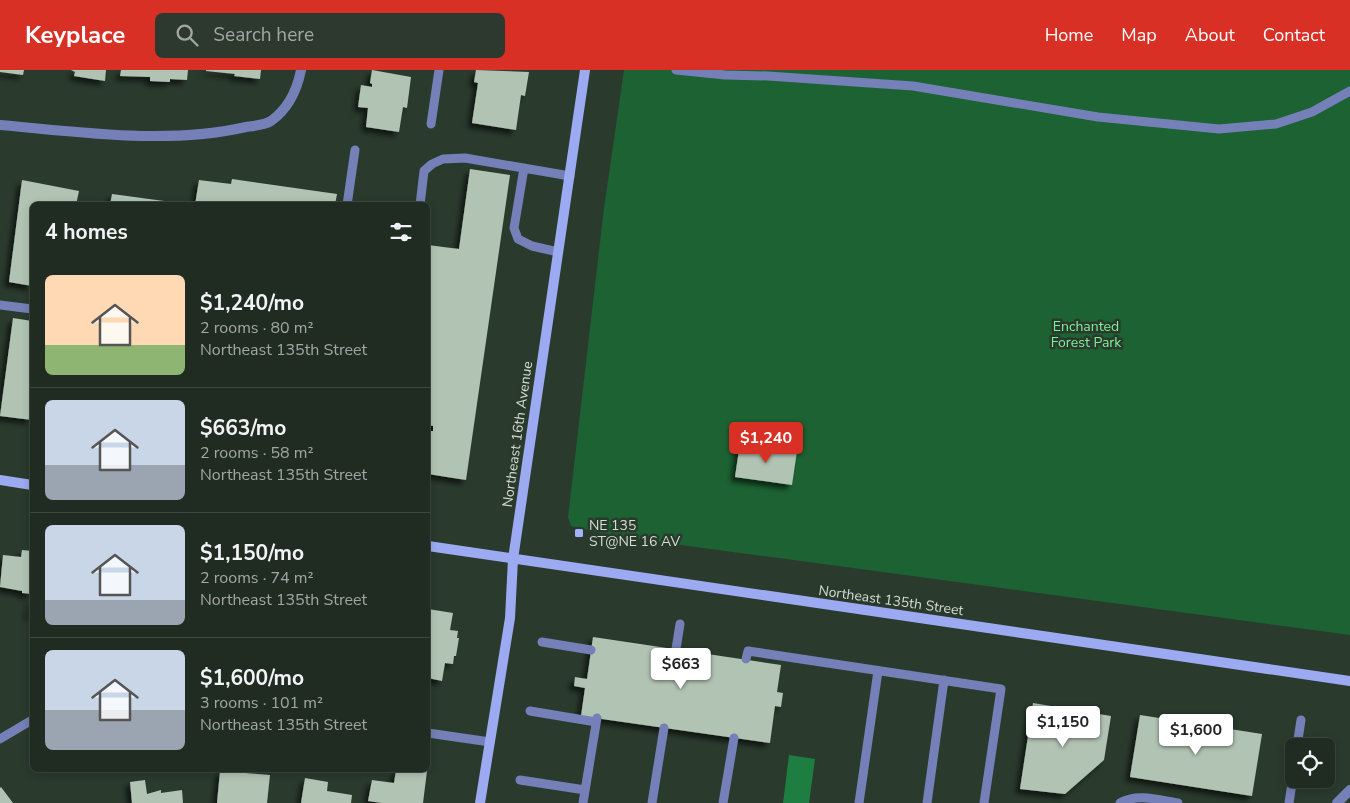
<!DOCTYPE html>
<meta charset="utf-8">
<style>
:root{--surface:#202c22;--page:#2d382f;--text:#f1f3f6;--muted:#a2a7a5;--line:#3d4840;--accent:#d93025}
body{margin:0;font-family:"Nunito Sans",sans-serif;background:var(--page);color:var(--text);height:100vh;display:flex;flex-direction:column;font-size:19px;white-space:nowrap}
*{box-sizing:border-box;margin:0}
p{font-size:16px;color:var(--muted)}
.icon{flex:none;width:28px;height:28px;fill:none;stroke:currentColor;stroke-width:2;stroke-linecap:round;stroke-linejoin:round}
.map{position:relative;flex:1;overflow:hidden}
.panel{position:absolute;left:30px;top:132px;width:400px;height:570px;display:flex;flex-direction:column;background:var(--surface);border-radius:8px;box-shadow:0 2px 8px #0003,0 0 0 1px var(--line)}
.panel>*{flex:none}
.fabs{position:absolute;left:1285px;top:668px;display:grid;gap:10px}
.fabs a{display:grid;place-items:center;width:50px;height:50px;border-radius:8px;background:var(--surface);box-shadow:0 2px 8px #0003,0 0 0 1px var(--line);font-size:25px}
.price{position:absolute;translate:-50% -42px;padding:0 11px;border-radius:5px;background:#fff;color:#222;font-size:16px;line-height:32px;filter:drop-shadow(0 1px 2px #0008)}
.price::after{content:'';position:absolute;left:50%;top:30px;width:15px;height:11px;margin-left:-8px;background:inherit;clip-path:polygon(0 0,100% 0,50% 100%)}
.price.selected{background:var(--accent);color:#fff}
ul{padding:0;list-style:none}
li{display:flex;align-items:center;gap:15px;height:125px;padding:0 15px}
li+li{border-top:1px solid var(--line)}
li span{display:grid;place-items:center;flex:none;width:140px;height:100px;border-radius:8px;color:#555}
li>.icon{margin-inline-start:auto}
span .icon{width:60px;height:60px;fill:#fffc;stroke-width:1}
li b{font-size:21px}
h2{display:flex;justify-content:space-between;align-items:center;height:60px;padding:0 15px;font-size:21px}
header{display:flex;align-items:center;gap:30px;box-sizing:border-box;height:70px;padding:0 25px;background:var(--accent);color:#fff}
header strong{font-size:24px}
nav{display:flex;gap:28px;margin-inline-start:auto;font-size:18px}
.search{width:350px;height:45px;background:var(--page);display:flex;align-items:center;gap:12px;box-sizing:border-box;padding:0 18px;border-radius:8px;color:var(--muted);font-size:19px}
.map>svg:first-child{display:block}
.green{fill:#1c6233}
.water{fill:#1e7d40}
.building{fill:#b1c4b4;filter:url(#shadow)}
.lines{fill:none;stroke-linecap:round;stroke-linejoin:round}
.lane{stroke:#7480b7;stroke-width:9}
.street{stroke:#7480b7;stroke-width:10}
.secondary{stroke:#9cabf1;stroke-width:10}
.poi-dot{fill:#a2b2fd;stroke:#2a3a2d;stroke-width:2}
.labels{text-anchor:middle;stroke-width:5;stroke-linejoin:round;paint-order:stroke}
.park-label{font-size:14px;fill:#7df09b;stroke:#2a3a2d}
.street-label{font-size:14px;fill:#d4ded5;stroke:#2a3a2d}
.poi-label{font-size:14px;fill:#d4ded5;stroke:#2a3a2d;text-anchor:start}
</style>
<header>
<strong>Keyplace</strong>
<div class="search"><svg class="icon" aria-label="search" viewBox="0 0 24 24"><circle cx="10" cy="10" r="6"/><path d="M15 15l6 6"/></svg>Search here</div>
<nav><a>Home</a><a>Map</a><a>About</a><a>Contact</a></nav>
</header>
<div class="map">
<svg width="1350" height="733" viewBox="0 0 1350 733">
<defs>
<filter id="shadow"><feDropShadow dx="-4.5" dy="4.5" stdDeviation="2.5" flood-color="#0009"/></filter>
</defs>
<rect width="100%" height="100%" fill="#2a3a2d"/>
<!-- green -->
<path class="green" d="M624,0H1350V565L607,465L571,456L568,447L604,138Z"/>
<!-- water -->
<path class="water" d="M789,685L815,689L809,733H783Z"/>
<!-- building -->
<path class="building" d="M0,0H24L23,5L0,2Z
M71,0H106L105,11L74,6L75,2Z
M121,0H188L187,10L170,9V12L150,11V7L120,6Z
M206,0H261L260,9L234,6L235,4L206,1Z
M372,0L411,7L407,38L403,37L399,62L366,57L368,38L358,37L361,15L372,17V14L370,13Z
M476,0L529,2L525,26L521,25L516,60L472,53L478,13L474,12Z
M470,99L510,105L466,410L428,404V361H433V356L428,355V175L459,179Z
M232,109L337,124L335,135H195L199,110L231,114Z
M22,110L79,121L76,135H32V216L9,212Z
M112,124L164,131L163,135H110Z
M13,248L32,251V350L0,346Z
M740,373L797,381L792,415L735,407Z
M22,480L32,481V524L22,523V521L0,517L3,485L21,487Z
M31,528H32V547H29Z
M428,539L453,543L450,560L458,561L457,568H459L456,586H454L453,594L445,593L442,611L428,608Z
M593,567L781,595L777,622L783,623L781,637L775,636L770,673L581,646L585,618L574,616L575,607L587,609Z
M1033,633L1111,646L1104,690L1065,724L1020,719Z
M1140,645L1262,664L1252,726L1130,707Z
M396,700L427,701L423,733H382L368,731L372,710L394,713Z
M220,701L270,705L267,733H217Z
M305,708L328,712L327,721L352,725L351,733H301Z
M145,710L147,724L161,720V723L182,720L183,733H132L130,712Z
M1,717L13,733H0V718Z"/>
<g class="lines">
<!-- lane -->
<path class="lane" d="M676,0L725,5L768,6L913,16L1098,47L1219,59L1276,54L1312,42L1350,21
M431,54L439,0
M524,98L514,158L518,169L532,176L558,182
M347,135L355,80
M420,135L424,101L432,94L443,89L465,88L570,106
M0,235L32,239
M542,572L591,580
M676,579L680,554
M746,589L748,581L1001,619L984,733
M530,641L596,652
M428,663L490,672
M0,669L32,650
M1297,676L1301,650
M520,710L585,720
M583,733L597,648
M652,733L664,658
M723,733L734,668
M859,733L878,601
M927,733L944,610
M1120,733C1137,723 1159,730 1178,733
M1289,733L1294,700"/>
<!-- street -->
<path class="street" d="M0,55C79,62 167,75 246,57C253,56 265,55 271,51C288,39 297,20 301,0
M1337,733L1350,720"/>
<!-- secondary -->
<path class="secondary" d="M0,410L32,415
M428,476L1350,611
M480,733L510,548L513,489L585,0"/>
</g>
<!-- markers -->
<rect class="poi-dot" x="574" y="458" width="10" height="10" rx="2.5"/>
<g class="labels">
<!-- park labels -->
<g class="park-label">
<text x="1086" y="261">Enchanted<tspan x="1086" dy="16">Forest Park</tspan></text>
</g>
<!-- street labels -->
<g class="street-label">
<text transform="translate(517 364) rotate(-82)" y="5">Northeast 16th Avenue</text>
<text transform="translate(891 530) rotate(8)" y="5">Northeast 135th Street</text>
</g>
<!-- poi labels -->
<g class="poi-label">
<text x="589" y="460">NE 135<tspan x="589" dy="16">ST@NE 16 AV</tspan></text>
</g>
</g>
</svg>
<div class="fabs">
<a><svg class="icon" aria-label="locate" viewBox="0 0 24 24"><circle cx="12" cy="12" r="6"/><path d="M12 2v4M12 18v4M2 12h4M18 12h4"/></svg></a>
</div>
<b class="price selected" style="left:766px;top:394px">$1,240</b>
<b class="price" style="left:681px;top:620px">$663</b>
<b class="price" style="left:1063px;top:678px">$1,150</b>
<b class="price" style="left:1196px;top:686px">$1,600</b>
<section class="panel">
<h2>4 homes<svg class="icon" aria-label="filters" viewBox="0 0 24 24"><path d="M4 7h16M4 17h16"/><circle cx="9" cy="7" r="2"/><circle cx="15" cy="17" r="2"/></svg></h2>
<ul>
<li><span style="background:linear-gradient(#ffd9b3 70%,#8fb573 0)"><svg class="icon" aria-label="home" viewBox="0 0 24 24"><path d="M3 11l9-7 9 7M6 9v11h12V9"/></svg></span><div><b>$1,240/mo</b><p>2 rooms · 80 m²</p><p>Northeast 135th Street</p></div></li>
<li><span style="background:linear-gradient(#c9d6e8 65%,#9aa5b1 0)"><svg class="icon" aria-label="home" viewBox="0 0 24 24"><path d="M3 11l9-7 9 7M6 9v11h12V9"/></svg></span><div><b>$663/mo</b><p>2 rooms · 58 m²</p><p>Northeast 135th Street</p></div></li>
<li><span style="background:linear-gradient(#c9d6e8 75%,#9aa5b1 0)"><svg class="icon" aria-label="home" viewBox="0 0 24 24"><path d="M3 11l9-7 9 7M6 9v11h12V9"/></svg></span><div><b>$1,150/mo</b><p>2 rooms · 74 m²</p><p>Northeast 135th Street</p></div></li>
<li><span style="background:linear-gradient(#c9d6e8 60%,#9aa5b1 0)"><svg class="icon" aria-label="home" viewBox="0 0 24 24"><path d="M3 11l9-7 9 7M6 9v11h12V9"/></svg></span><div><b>$1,600/mo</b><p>3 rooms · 101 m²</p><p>Northeast 135th Street</p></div></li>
</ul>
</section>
</div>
